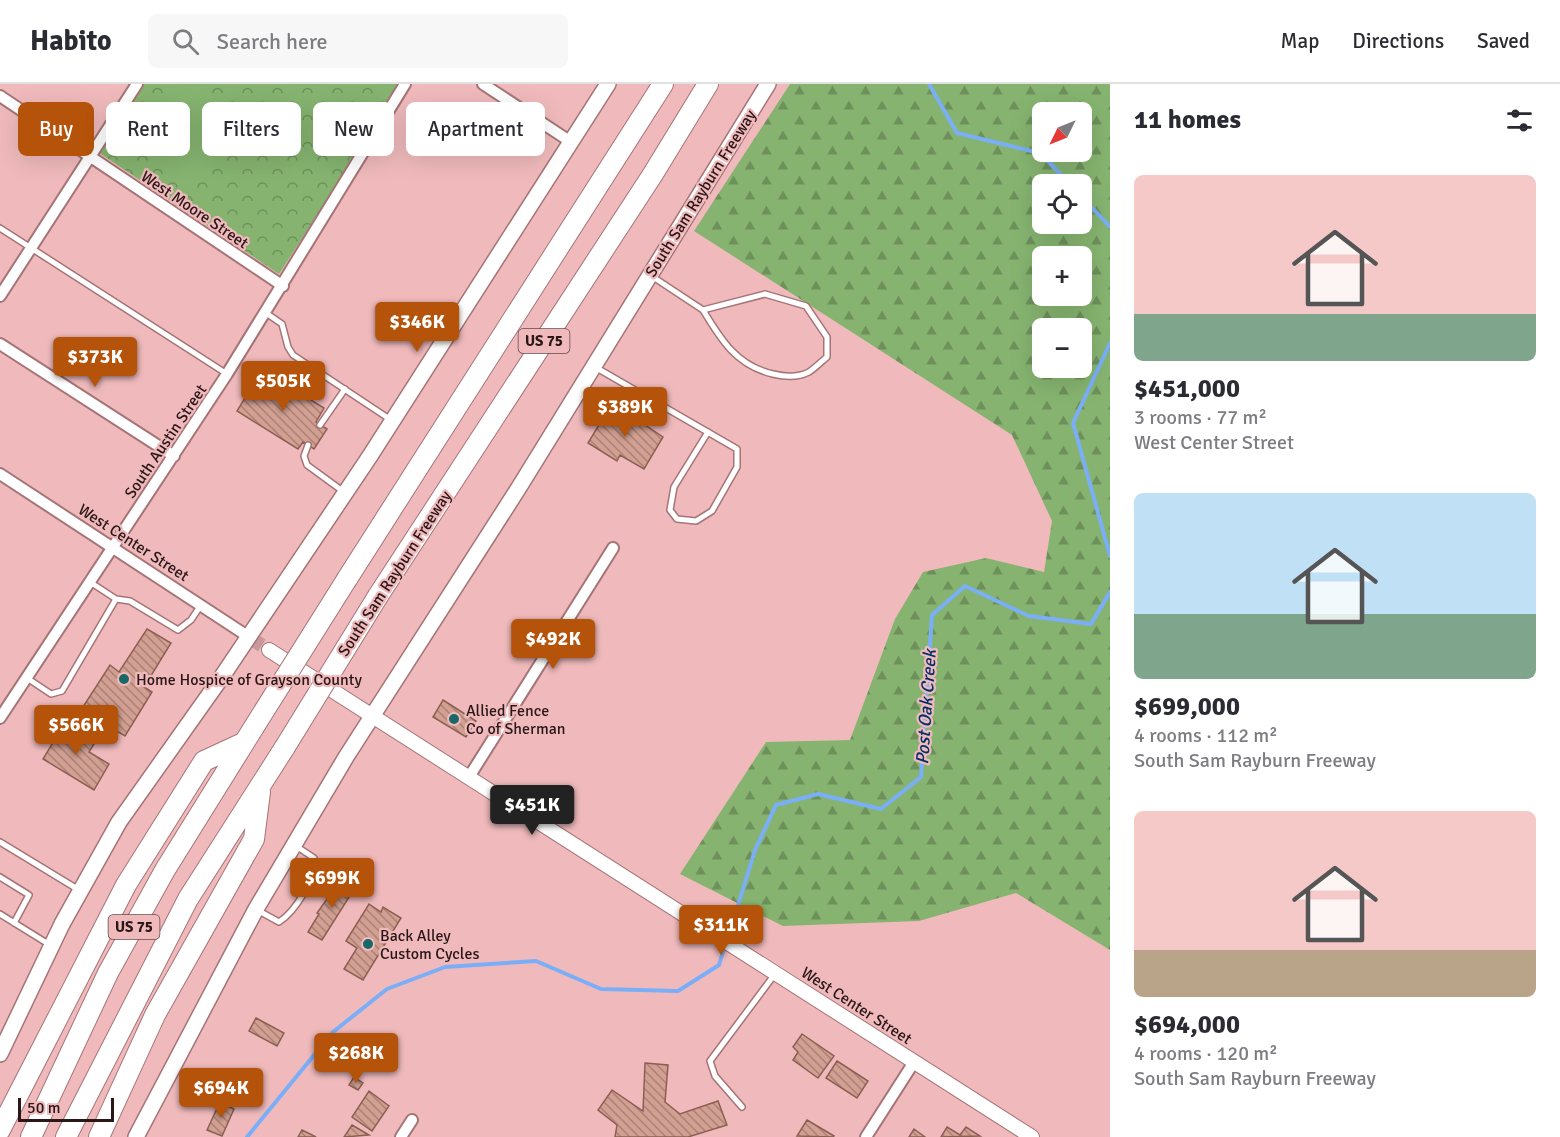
<!DOCTYPE html>
<meta charset="utf-8">
<style>
:root{--surface:#fff;--page:#f7f7f7;--text:#2b2b33;--muted:#7c7c81;--line:#e1e1e2;--accent:#b45309}
body{margin:0;font-family:Signika,sans-serif;background:var(--page);color:var(--text);height:100vh;display:flex;flex-direction:column;font-size:22px;white-space:nowrap}
*{box-sizing:border-box;margin:0}
p{font-size:20px;color:var(--muted)}
.icon{flex:none;width:33px;height:33px;fill:none;stroke:currentColor;stroke-width:2;stroke-linecap:round;stroke-linejoin:round}
.map{position:relative;flex:1;overflow:hidden}
.drawer{display:flex;flex-direction:column;background:var(--surface);width:450px}
.drawer>*{flex:none}
.top-card{position:absolute;left:18px;top:18px;width:570px;height:54px;display:flex;gap:12px}
.needle{width:39px;rotate:227deg}
.tools{position:absolute;left:1032px;top:18px;display:grid;gap:12px}
.tools a{display:grid;place-items:center;width:60px;height:60px;border-radius:9px;background:var(--surface);box-shadow:0 6px 24px #0002;font-size:30px}
.scale{position:absolute;left:18px;bottom:15px;width:96px;box-sizing:border-box;padding-left:6px;border:3px solid #2a1718;border-top:0;font-size:16px;line-height:21px;white-space:nowrap;color:#2a1718;-webkit-text-stroke:4px #f0babc;paint-order:stroke}
.price{position:absolute;translate:-50% -51px;padding:0 14px;border-radius:6px;background:var(--accent);color:#fff;font-size:20px;line-height:39px;filter:drop-shadow(0 2px 3px #0008)}
.price::after{content:'';position:absolute;left:50%;top:36px;width:18px;height:14px;margin-left:-9px;background:inherit;clip-path:polygon(0 0,100% 0,50% 100%)}
.price.selected{background:#222;color:#fff}
ul{padding:0;list-style:none}
li{display:grid;align-content:center;gap:12px;height:318px;padding:0 24px}
li span{display:grid;place-items:center;height:186px;border-radius:9px;color:#555}
li>.icon{margin-inline-start:auto}
span .icon{width:108px;height:108px;fill:#fffc;stroke-width:1}
li b{font-size:26px}
h2{display:flex;justify-content:space-between;align-items:center;height:72px;padding:0 24px;font-size:26px}
.tag{padding:0 21px;border-radius:9px;background:var(--surface);box-shadow:0 6px 24px #0002;font-size:21px;line-height:54px}
.tag.selected{background:var(--accent);color:#fff}
header{display:flex;align-items:center;gap:36px;box-sizing:border-box;height:84px;padding:0 30px;background:var(--surface);border-bottom:2px solid var(--line)}
header strong{font-size:28px}
nav{display:flex;gap:33px;margin-inline-start:auto;font-size:21px}
.search{width:420px;height:54px;background:var(--page);display:flex;align-items:center;gap:15px;box-sizing:border-box;padding:0 21px;border-radius:9px;color:var(--muted);font-size:22px}
main{display:flex;flex:1;min-height:0}
.map>svg:first-child{display:block}
.forest{fill:url(#forest-firs);fill-rule:evenodd}
.park{fill:url(#park-crowns)}
.garden{fill:#86b470}
.lines{fill:none;stroke-linecap:round;stroke-linejoin:round}
.stream{stroke:#7aaff8;stroke-width:4}
.building{fill:url(#building-back-hatch);stroke:#8c5f53;stroke-width:1.5}
.tertiary-tunnel{stroke:#c8999b;stroke-width:14;stroke-dasharray:14 7;stroke-linecap:butt}
.service-casing{stroke:#a57476;stroke-width:8}
.minor-casing{stroke:#a57476;stroke-width:14}
.tertiary-casing{stroke:#a57476;stroke-width:16}
.secondary-casing{stroke:#a57476;stroke-width:18}
.motorway-casing{stroke:#a57476;stroke-width:22}
.service{stroke:#fff;stroke-width:5}
.minor{stroke:#fff;stroke-width:10}
.tertiary{stroke:#fff;stroke-width:14}
.secondary{stroke:#fff;stroke-width:15}
.motorway{stroke:#fff;stroke-width:20}
.motorway-bridge-casing{stroke:#a57476;stroke-width:22;stroke-linecap:butt}
.motorway-bridge{stroke:#fff;stroke-width:20}
.poi-dot{fill:#1a6768;stroke:#f0babc;stroke-width:2}
.labels{text-anchor:middle;stroke-width:4.5;stroke-linejoin:round;paint-order:stroke}
.shield{fill:#f0babc;stroke:#654849;stroke-width:1.5}
.shield-label{font-size:15px;font-weight:bold;fill:#2a1718}
.street-label{font-size:16px;fill:#2a1718;stroke:#f0babc}
.poi-label{font-size:16px;fill:#2a1718;stroke:#f0babc;text-anchor:start}
.water-label{font-size:18px;font-style:italic;fill:#023269;stroke:#f0babc}
</style>
<header>
<strong>Habito</strong>
<div class="search"><svg class="icon" aria-label="search" viewBox="0 0 24 24"><circle cx="10" cy="10" r="6"/><path d="M15 15l6 6"/></svg>Search here</div>
<nav><a>Map</a><a>Directions</a><a>Saved</a></nav>
</header>
<main>
<div class="map">
<svg width="1110" height="1053" viewBox="0 0 1110 1053">
<defs>
<pattern id="forest-firs" width="22" height="20" patternUnits="userSpaceOnUse" patternTransform="scale(1.5)"><rect width="22" height="20" fill="#86b470"/><path d="M5 1l3.5 6h-7zM16 11l3.5 6h-7z" fill="#6e915b"/></pattern>
<pattern id="park-crowns" width="20" height="18" patternUnits="userSpaceOnUse" patternTransform="scale(1.5)"><rect width="20" height="18" fill="#86b470"/><path d="M2 6a3 3 0 1 1 6 0M12 15a3 3 0 1 1 6 0" fill="none" stroke="#6e915b"/></pattern>
<pattern id="building-back-hatch" width="6" height="6" patternUnits="userSpaceOnUse" patternTransform="scale(1.5)"><rect width="6" height="6" fill="#d2a092"/><path d="M-1 5l2 2M0 0l6 6M5-1l2 2" fill="none" stroke="#ab8176"/></pattern>
</defs>
<rect width="100%" height="100%" fill="#f0babc"/>
<!-- forest -->
<path class="forest" d="M790,0H1110V866L1016,809L919,837L783,842L680,790L766,658L850,656L895,535L923,488L986,474L1044,488L1052,437L1012,351L694,147ZM1042,28H1082V68H1042ZM1042,100H1082V140H1042ZM1042,172H1082V212H1042ZM1042,244H1082V284H1042Z"/>
<!-- park -->
<path class="park" d="M143,0H402L279,190L98,68Z"/>
<!-- garden -->
<path class="garden" d="M176,0H196L214,14L227,36L223,62L209,84L187,93L145,68L140,49Z"/>
<g class="lines">
<!-- stream -->
<path class="stream" d="M929,0L957,49L1040,69L1070,100
M1082,113L1110,143
M1110,259L1073,339L1110,472
M728,854L755,766L776,721L818,710L881,725L921,693L932,531L965,502L1029,532L1091,540L1110,508
M247,1053L333,948L387,905L445,883L536,877L601,905L678,907L719,881L725,861"/>
</g>
<!-- building -->
<path class="building" d="M262,286L324,324L316,338L327,345L314,365L303,358L298,365L237,327Z
M612,319L663,353L644,385L620,371L617,377L588,359Z
M147,545L171,559L144,603L152,608L125,652L81,626L110,581L119,588Z
M443,616L476,637L466,653L433,633Z
M66,637L97,655L89,668L109,680L94,706L43,675Z
M342,794L356,802L322,856L308,848L319,830L317,829Z
M369,820L381,828L383,823L401,834L363,896L344,885L357,864L346,857Z
M256,934L284,949L277,962L249,947Z
M802,950L834,972L818,994L793,976L798,968L793,963Z
M837,977L868,997L857,1014L826,994Z
M645,979L668,981L665,1018L680,1030L718,1017L727,1041L688,1053H615L617,1041L598,1026L612,1006L643,1027Z
M354,993L363,999L358,1006L349,1001Z
M369,1007L389,1022L372,1047L352,1033Z
M220,1018L234,1025L222,1052L207,1046Z
M807,1036L834,1052L833,1053L797,1052Z
M352,1041L369,1051L344,1053Z
M947,1043L960,1051L966,1043L980,1052L941,1053Z
M914,1045L925,1053H909Z
M302,1046L316,1053H298Z"/>
<g class="lines">
<!-- tertiary-tunnel -->
<path class="tertiary-tunnel" d="M250,554L269,566"/>
<!-- service casing -->
<g class="service-casing">
<path id="service" d="M0,144L227,290
M650,191L703,226L765,210L806,222L827,253V273C821,278 815,284 809,288C797,294 785,293 773,290C737,282 721,256 703,226
M266,229L282,240L288,263L293,271L391,336
M595,283L737,365V383L712,427L696,437L677,435L670,426L674,403L708,348
M320,341L345,305
M308,361L304,372L307,381L344,408
M90,498L116,515L130,517L178,546L191,536L201,521
M27,594L51,610L62,607L116,515
M0,758L79,806
M0,793L29,811L14,839
M257,826L279,838C296,827 316,794 314,774L296,762
M0,830L50,861
M742,1023L715,992L710,977L775,890"/>
</g>
<!-- minor casing -->
<g class="minor-casing">
<path id="minor" d="M483,0L571,58
M0,12L283,202
M0,212L137,0
M0,260L174,372
M0,390L249,553
M0,634L227,290L405,0
M469,693L613,464
M401,1053L412,1036
M866,1053L914,978"/>
</g>
<!-- tertiary casing -->
<g class="tertiary-casing">
<path id="tertiary" d="M269,566L1032,1053"/>
</g>
<!-- secondary casing -->
<g class="secondary-casing">
<path id="secondary" d="M0,970L62,840L119,738L221,594L370,372L608,0
M136,1053L256,825L346,673L518,405L768,0"/>
</g>
<!-- motorway casing -->
<g class="motorway-casing">
<path id="motorway" d="M347,495L663,0
M378,512L653,90L708,0
M0,1046L126,801L204,677L243,659
M31,1053L108,889L165,786L254,643
M66,1053L188,815L285,663
M99,1053L155,931L254,755L260,708"/>
</g>
<!-- service -->
<use href="#service" class="service"/>
<!-- minor -->
<use href="#minor" class="minor"/>
<!-- tertiary -->
<use href="#tertiary" class="tertiary"/>
<!-- secondary -->
<use href="#secondary" class="secondary"/>
<!-- motorway -->
<use href="#motorway" class="motorway"/>
<!-- motorway-bridge casing -->
<g class="motorway-bridge-casing">
<path id="motorway-bridge" d="M254,643L347,495
M285,663L378,512"/>
</g>
<!-- motorway-bridge -->
<use href="#motorway-bridge" class="motorway-bridge"/>
</g>
<!-- markers -->
<g class="poi-dot">
<circle cx="124" cy="595" r="6"/>
<circle cx="454" cy="635" r="6"/>
<circle cx="368" cy="860" r="6"/>
</g>
<g class="labels">
<!-- shield labels -->
<g class="shield">
<rect x="518.5" y="245" width="51" height="24" rx="4.5"/>
<rect x="108.5" y="831" width="51" height="24" rx="4.5"/>
</g>
<g class="shield-label">
<text x="544" y="262">US 75</text>
<text x="134" y="848">US 75</text>
</g>
<!-- street labels -->
<g class="street-label">
<text transform="translate(700 109) rotate(-58)" y="6">South Sam Rayburn Freeway</text>
<text transform="translate(195 125) rotate(34)" y="6">West Moore Street</text>
<text transform="translate(165 357) rotate(-56)" y="6">South Austin Street</text>
<text transform="translate(134 458) rotate(33)" y="6">West Center Street</text>
<text transform="translate(394 489) rotate(-57)" y="6">South Sam Rayburn Freeway</text>
<text transform="translate(857 921) rotate(33)" y="6">West Center Street</text>
</g>
<!-- poi labels -->
<g class="poi-label">
<text x="136" y="601">Home Hospice of Grayson County</text>
<text x="466" y="632">Allied Fence<tspan x="466" dy="18">Co of Sherman</tspan></text>
<text x="380" y="857">Back Alley<tspan x="380" dy="18">Custom Cycles</tspan></text>
</g>
<!-- water labels -->
<g class="water-label">
<text transform="translate(926 623) rotate(-86)" y="6">Post Oak Creek</text>
</g>
</g>
</svg>
<div class="tools">
<a><svg class="needle" viewBox="-14 -14 28 28"><path d="M0-13l5 13h-10z" fill="#e53935"/><path d="M0 13l5-13h-10z" fill="#7c7c81"/></svg></a>
<a><svg class="icon" aria-label="locate" viewBox="0 0 24 24"><circle cx="12" cy="12" r="6"/><path d="M12 2v4M12 18v4M2 12h4M18 12h4"/></svg></a>
<a>+</a>
<a>−</a>
</div>
<div class="scale">50 m</div>
<b class="price" style="left:417px;top:269px">$346K</b>
<b class="price" style="left:95px;top:304px">$373K</b>
<b class="price" style="left:283px;top:328px">$505K</b>
<b class="price" style="left:625px;top:354px">$389K</b>
<b class="price" style="left:553px;top:586px">$492K</b>
<b class="price" style="left:76px;top:672px">$566K</b>
<b class="price selected" style="left:532px;top:752px">$451K</b>
<b class="price" style="left:332px;top:825px">$699K</b>
<b class="price" style="left:721px;top:872px">$311K</b>
<b class="price" style="left:356px;top:1000px">$268K</b>
<b class="price" style="left:221px;top:1035px">$694K</b>
<div class="top-card">
<a class="tag selected">Buy</a>
<a class="tag">Rent</a>
<a class="tag">Filters</a>
<a class="tag">New</a>
<a class="tag">Apartment</a>
</div>
</div>
<section class="drawer">
<h2>11 homes<svg class="icon" aria-label="filters" viewBox="0 0 24 24"><path d="M4 7h16M4 17h16"/><circle cx="9" cy="7" r="2"/><circle cx="15" cy="17" r="2"/></svg></h2>
<ul>
<li><span style="background:linear-gradient(#f6c9c9 75%,#7fa58c 0)"><svg class="icon" aria-label="home" viewBox="0 0 24 24"><path d="M3 11l9-7 9 7M6 9v11h12V9"/></svg></span><div><b>$451,000</b><p>3 rooms · 77 m²</p><p>West Center Street</p></div></li>
<li><span style="background:linear-gradient(#bfe0f5 65%,#7fa58c 0)"><svg class="icon" aria-label="home" viewBox="0 0 24 24"><path d="M3 11l9-7 9 7M6 9v11h12V9"/></svg></span><div><b>$699,000</b><p>4 rooms · 112 m²</p><p>South Sam Rayburn Freeway</p></div></li>
<li><span style="background:linear-gradient(#f6c9c9 75%,#b9a48a 0)"><svg class="icon" aria-label="home" viewBox="0 0 24 24"><path d="M3 11l9-7 9 7M6 9v11h12V9"/></svg></span><div><b>$694,000</b><p>4 rooms · 120 m²</p><p>South Sam Rayburn Freeway</p></div></li>
</ul>
</section>
</main>
